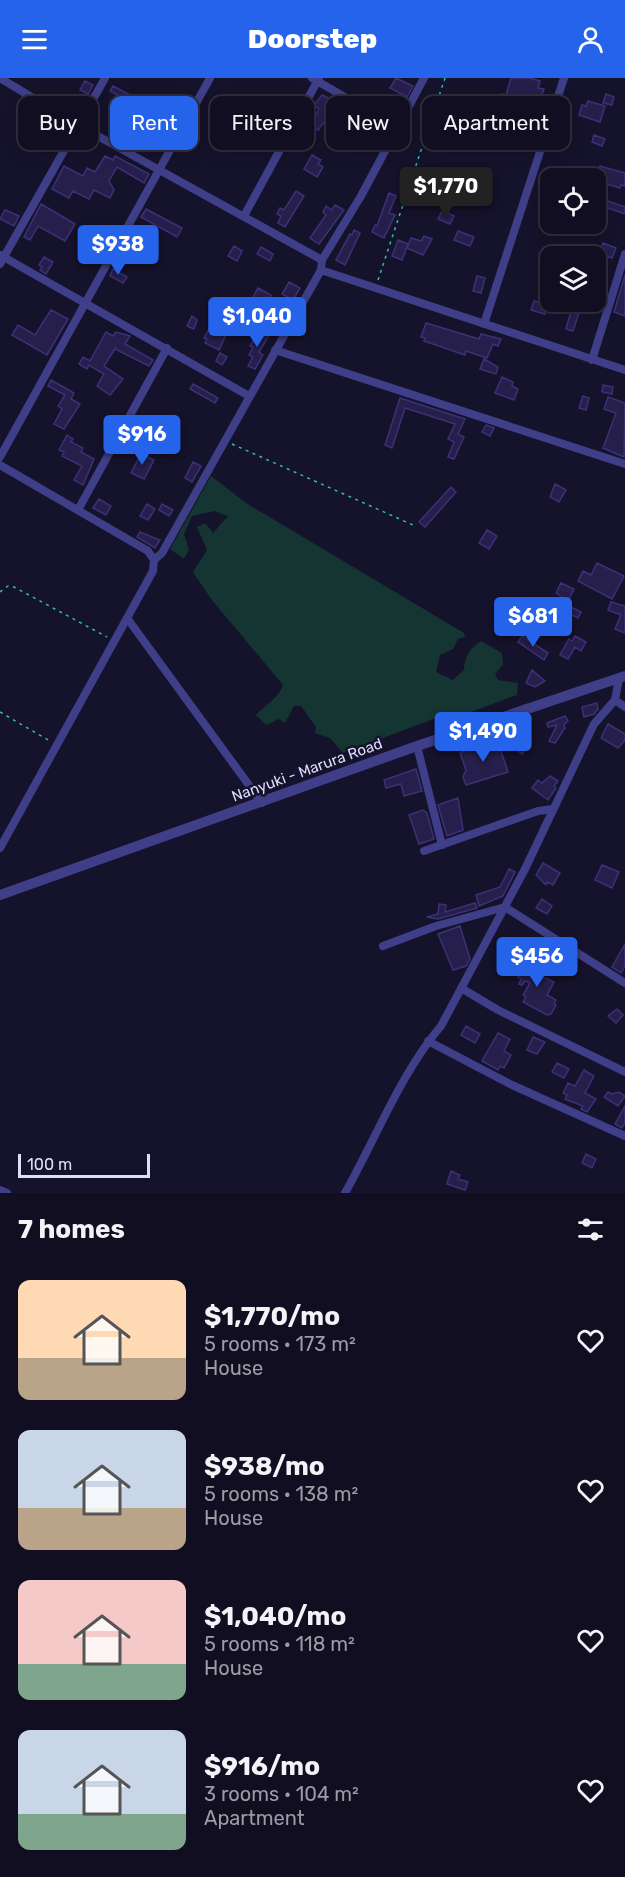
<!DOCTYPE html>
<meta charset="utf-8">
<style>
:root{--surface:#100e20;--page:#1e1c2d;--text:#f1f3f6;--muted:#9c9ca5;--line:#302e3e;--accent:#2563eb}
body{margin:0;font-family:Rubik,sans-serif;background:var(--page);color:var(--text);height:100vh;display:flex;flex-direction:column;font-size:22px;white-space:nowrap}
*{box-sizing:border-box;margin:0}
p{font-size:20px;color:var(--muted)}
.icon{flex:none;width:33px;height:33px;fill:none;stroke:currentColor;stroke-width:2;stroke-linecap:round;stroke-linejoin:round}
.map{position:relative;height:1115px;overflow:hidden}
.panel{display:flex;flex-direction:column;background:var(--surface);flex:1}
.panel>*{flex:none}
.banner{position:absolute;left:18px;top:18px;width:590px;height:54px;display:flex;gap:12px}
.tools{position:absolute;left:540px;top:90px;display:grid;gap:12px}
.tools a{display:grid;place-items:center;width:66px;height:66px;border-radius:12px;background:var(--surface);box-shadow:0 3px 15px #0003,0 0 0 2px var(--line);font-size:30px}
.scale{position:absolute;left:18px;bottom:15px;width:132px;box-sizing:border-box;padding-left:6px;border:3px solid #dfddfe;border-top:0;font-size:16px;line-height:21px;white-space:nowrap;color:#dfddfe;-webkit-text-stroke:4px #15122b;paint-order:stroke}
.price{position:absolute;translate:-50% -51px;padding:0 14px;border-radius:6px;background:var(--accent);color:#fff;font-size:20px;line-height:39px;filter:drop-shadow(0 2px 3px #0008)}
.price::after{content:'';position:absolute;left:50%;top:36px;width:18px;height:14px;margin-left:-9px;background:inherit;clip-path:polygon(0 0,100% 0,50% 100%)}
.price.on{background:#222;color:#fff}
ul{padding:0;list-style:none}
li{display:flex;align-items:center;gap:18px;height:150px;padding:0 18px}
li span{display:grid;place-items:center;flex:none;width:168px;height:120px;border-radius:12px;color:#555}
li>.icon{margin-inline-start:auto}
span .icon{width:72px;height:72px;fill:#fffc;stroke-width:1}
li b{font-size:26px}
h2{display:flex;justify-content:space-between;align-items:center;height:72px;padding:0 18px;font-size:26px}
.pill{padding:0 21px;border-radius:12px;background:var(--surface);box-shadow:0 3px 15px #0003,0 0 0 2px var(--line);font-size:21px;line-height:54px}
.pill.on{background:var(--accent);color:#fff}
header{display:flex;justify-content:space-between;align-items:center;height:78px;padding:0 18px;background:var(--accent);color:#fff;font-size:27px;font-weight:800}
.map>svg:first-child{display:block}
.green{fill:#153532}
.building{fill:#261f4c;stroke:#3c3177;stroke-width:1.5}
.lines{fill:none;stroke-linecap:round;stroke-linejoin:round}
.path{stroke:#35bbac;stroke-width:1.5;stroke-dasharray:3 4.5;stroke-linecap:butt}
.minor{stroke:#3f3f89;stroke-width:8}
.tertiary{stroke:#3f3f89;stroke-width:10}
.labels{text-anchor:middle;stroke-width:5;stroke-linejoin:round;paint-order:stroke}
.street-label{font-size:15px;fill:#dfddfe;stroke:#15122b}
</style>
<header><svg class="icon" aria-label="menu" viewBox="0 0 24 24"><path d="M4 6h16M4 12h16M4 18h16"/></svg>Doorstep<svg class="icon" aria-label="person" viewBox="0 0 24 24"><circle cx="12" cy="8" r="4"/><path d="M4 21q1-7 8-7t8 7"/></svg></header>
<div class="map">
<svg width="625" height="1115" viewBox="0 0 625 1115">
<rect width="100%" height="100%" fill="#15122b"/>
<!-- green -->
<path class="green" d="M211,398L246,425L464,555L465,559L458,561L453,571L440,577L436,594L453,602L464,592C464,579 470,570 481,563L502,575L503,586L495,596L498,602L518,605L517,617L458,639L452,634L343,675L330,660L315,655L316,649L301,628H294L285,645L279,641L266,647L256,637C265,627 279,620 283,607L211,521L193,494L207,472L197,449L205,445L213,455L228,438L214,433L192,438L184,456L189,472L184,481L170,471Z"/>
<!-- building -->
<path class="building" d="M396,0L413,8L407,19L390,10Z
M511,0H530L540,3L538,10L544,11L541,19L535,18L534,22L519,17L517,27L508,24L504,39L508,40L505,50L501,49L499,55L490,52L502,16L506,17Z
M85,3L93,7L88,16L80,12Z
M113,8L140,22L137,28L110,13Z
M606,16L614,19L612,27L603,25Z
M322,17L336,24L334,27L336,29L318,52L316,51L308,66L294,59L302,45L309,50L319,31L314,27Z
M588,23L605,28L600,44L579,37L582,27L586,28Z
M252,29L260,33L256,40L248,36Z
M354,37L370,46L364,56L381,67L378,73L349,56L347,60L341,56Z
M594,57L605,61L602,68L592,64Z
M312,77L321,82L318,86L323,89L317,99L304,91Z
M105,78L113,82L115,78L149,96L144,105L117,89L109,103L114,112L110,120L94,112L89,121L73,113L69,120L52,111L64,88L83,98L87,90L95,94Z
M600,88L625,95V108L621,107L620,110L596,103Z
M296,113L304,118L285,149L278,145L281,138L277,136L280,130L284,132Z
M389,115L396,118L389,135L395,137L384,160L372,154L375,147L377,148Z
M596,119L625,129V136L596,126Z
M41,126L75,146L65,163L38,148L30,162L24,159Z
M335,127L344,132L319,166L310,160L326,137L323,134L326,128L332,132Z
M146,131L182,150L177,159L141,139Z
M5,132L19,138L14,148L0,141Z
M442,133L454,138L450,146L438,141Z
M354,152L360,155L345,187L336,182L350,156L352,157Z
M458,153L474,159L470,168L454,162Z
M424,158L432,161L423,177L407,170L411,160L421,163Z
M398,162L408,166L402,182L392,178Z
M603,165L616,170L612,180L599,176Z
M234,168L242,173L237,183L228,178Z
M261,169L273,176L270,183L257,176Z
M44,179L53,184L46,196L40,192L42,189L39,187Z
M113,191L127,199L123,205L110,198Z
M625,197V238L614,234Z
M477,198L485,200L481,215L473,213Z
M289,204L300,210L293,222L282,216Z
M258,210L271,217L265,228L252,221Z
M534,223L548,227L545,236L531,232Z
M51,232L68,241L47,277L12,257L18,247L35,257Z
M571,233L579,235L573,253L566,251Z
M223,236L230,240L221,254L226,257L219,272L205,265L207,261L204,260L210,249L214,251Z
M192,238L197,242L194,251L187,248Z
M426,245L479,261L481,256L501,261L498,268L493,266L487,280L466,273L465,277L424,263L425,260L421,259Z
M259,251L269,257L259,274L263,277L255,291L248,288L253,279L249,277L253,269L250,268Z
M106,254L113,258L116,254L130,258L125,266L153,282L149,288L115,271L116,269L104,288L123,301L110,317L97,308L104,296L89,287L87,291L79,286L83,279L90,283Z
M220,275L227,279L222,287L216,283Z
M484,281L498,289L496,296L480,291Z
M502,299L513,304L512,308L518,311L514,322L495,315Z
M51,302L74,315L71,321L80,326L64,351L54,346L62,331L58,328L65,317L48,308Z
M193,306L218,320L215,325L190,311Z
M603,307L613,309L612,316L602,314Z
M583,318L589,320L586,332L579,330Z
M608,319L625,325L624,379L603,370L616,335L604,331Z
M400,320L465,341L458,356L464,359L454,381L448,379L454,364L448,361L455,346L405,330L392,370L385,367Z
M486,347L494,350L490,358L482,354Z
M153,350L164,355L161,362L150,357Z
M67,357L73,361L71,364L83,370L81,374L94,381L83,407L74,402L82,388L62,378L64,374L59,372Z
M141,376L154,382L144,401L131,395Z
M193,384L201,388L192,404L185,400Z
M555,406L566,412L559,424L550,419Z
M451,409L456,414L425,449L419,444Z
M99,421L111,428L106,437L93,430Z
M147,426L155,431L148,442L140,438Z
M162,426L173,432L169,438L159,432Z
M487,452L497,458L489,471L479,465Z
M140,454L160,462L155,470L137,459Z
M597,485L624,498L612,521L578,503L583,493L591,497Z
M561,505L574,511L568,523L556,515Z
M611,524L625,528V555L615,551L621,537L608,532Z
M571,529L581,534L578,540L568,535Z
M522,558L548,575L544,582L518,564Z
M575,558L586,564L581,573L575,569L568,581L560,577L569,561L572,563Z
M532,592L545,603L535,609L526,605Z
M597,625L598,631L594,636L584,639L582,629Z
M565,638L568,643L564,647L565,650L555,665L549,663L557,647L548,649L547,645Z
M608,646L625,656V662L618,670L601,660Z
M519,654L531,662L522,676L510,667Z
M485,664L486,667L498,664L508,694L466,707L463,699L466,692L460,675Z
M416,691L422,713L404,718L401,706L386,710L384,702Z
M550,698L558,703L554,708L556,710L548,722L532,710L538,702L542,705Z
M458,720L463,752L447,758L438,727Z
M423,732L427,735L434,761L419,766L409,737Z
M543,785L560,795L553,807L547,804L546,807L536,797Z
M602,787L619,794L612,810L595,802Z
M509,791L515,794L503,818L479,828L476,817L500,809Z
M542,821L552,828L547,836L536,830Z
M475,825L477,830L438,841L427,839L438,836L439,826L446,827L445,834Z
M460,848L470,881L466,888L453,892L438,856Z
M625,866V888L621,895L612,889Z
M538,872L545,877L532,894L554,904L547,917L556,922L554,926L556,927L551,936L547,937L523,924L526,919L523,917L530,905L525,903L522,907L519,906L521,901L518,899L521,892L525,893Z
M617,931L623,937L616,945L608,938Z
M466,948L480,956L475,965L461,957Z
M498,955L510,961L504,973L511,977L504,990L500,988L498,992L482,983Z
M533,959L545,964L537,976L527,972Z
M557,985L569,991L564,1000L552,994Z
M584,992L594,998L585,1015L596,1021L587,1034L581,1031L583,1028L565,1021L567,1017L563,1015L568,1005L575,1008Z
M608,1014L612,1016L619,1014L625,1018L618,1028L604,1019Z
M625,1028V1044L622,1050L615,1046Z
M586,1076L596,1081L592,1090L582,1085Z
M451,1093L460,1097L458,1101L468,1104L465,1112L447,1106Z"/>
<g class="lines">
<!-- path -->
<path class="path" d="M378,202L445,0
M232,366L413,447
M0,514L8,508L14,509L107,559
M0,634L50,663"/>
<!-- minor -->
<path class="minor" d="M0,0L78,47L322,182
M312,0L398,50
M244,138L319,0
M0,177L249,318
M0,186L105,0
M321,192L625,292
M484,246L564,0
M275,272L625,386
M592,282L625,176
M0,379L210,0
M0,387L148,473L154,482L153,493L0,770
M78,432L167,270
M154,482L162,475L321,192L322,182L361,118L424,0
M127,540L262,725
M615,622L625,629
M417,668L442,767
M424,773L538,733L553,731
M383,868L436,848L505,829L625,905
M461,910L498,932L625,994
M428,963L512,1007L625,1058
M0,1112L7,1115
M345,1115C375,1062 402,993 441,948L525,791L594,646L615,622L619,600"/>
<!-- tertiary -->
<path class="tertiary" d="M0,817L417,668L625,598"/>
</g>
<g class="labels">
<!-- street labels -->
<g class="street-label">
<text transform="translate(307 692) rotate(-20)" y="5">Nanyuki - Marura Road</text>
</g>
</g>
</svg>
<div class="tools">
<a><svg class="icon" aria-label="locate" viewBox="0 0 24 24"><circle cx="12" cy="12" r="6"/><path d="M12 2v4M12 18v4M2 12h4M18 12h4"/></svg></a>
<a><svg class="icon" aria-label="layers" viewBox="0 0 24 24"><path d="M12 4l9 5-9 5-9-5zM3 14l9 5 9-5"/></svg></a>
</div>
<div class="scale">100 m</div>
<b class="price on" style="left:446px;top:140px">$1,770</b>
<b class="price" style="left:118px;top:198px">$938</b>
<b class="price" style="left:257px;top:270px">$1,040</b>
<b class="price" style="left:142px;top:388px">$916</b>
<b class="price" style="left:533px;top:570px">$681</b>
<b class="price" style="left:483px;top:685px">$1,490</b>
<b class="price" style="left:537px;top:910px">$456</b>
<div class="banner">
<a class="pill">Buy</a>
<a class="pill on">Rent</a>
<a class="pill">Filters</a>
<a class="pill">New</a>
<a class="pill">Apartment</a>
</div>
</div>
<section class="panel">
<h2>7 homes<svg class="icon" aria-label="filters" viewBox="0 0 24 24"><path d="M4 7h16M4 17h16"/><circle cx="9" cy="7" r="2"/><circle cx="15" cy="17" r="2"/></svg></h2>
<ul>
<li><span style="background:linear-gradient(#ffd9b3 65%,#b9a48a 0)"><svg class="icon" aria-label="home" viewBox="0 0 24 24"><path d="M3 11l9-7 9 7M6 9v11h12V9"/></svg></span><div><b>$1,770/mo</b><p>5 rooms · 173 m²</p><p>House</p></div><svg class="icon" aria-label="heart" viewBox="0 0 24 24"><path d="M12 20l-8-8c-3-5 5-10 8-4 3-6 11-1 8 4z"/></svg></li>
<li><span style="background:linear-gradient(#c9d6e8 65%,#b9a48a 0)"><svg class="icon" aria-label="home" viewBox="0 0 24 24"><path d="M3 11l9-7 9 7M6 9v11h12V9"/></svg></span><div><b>$938/mo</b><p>5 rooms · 138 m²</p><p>House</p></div><svg class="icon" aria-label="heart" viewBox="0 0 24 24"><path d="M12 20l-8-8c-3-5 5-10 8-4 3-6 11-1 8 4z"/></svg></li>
<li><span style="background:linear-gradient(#f6c9c9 70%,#7fa58c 0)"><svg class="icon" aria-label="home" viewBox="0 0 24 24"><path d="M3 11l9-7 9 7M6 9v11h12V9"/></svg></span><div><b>$1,040/mo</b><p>5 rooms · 118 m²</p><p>House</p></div><svg class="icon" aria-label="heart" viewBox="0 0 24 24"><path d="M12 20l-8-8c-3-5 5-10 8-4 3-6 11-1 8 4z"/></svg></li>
<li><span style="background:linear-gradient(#c9d6e8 70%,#7fa58c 0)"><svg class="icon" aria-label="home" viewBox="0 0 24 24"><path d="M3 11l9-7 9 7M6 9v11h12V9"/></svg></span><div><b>$916/mo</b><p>3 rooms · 104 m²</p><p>Apartment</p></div><svg class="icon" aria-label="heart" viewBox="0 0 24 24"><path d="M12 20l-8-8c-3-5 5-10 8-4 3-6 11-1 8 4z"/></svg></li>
</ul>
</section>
